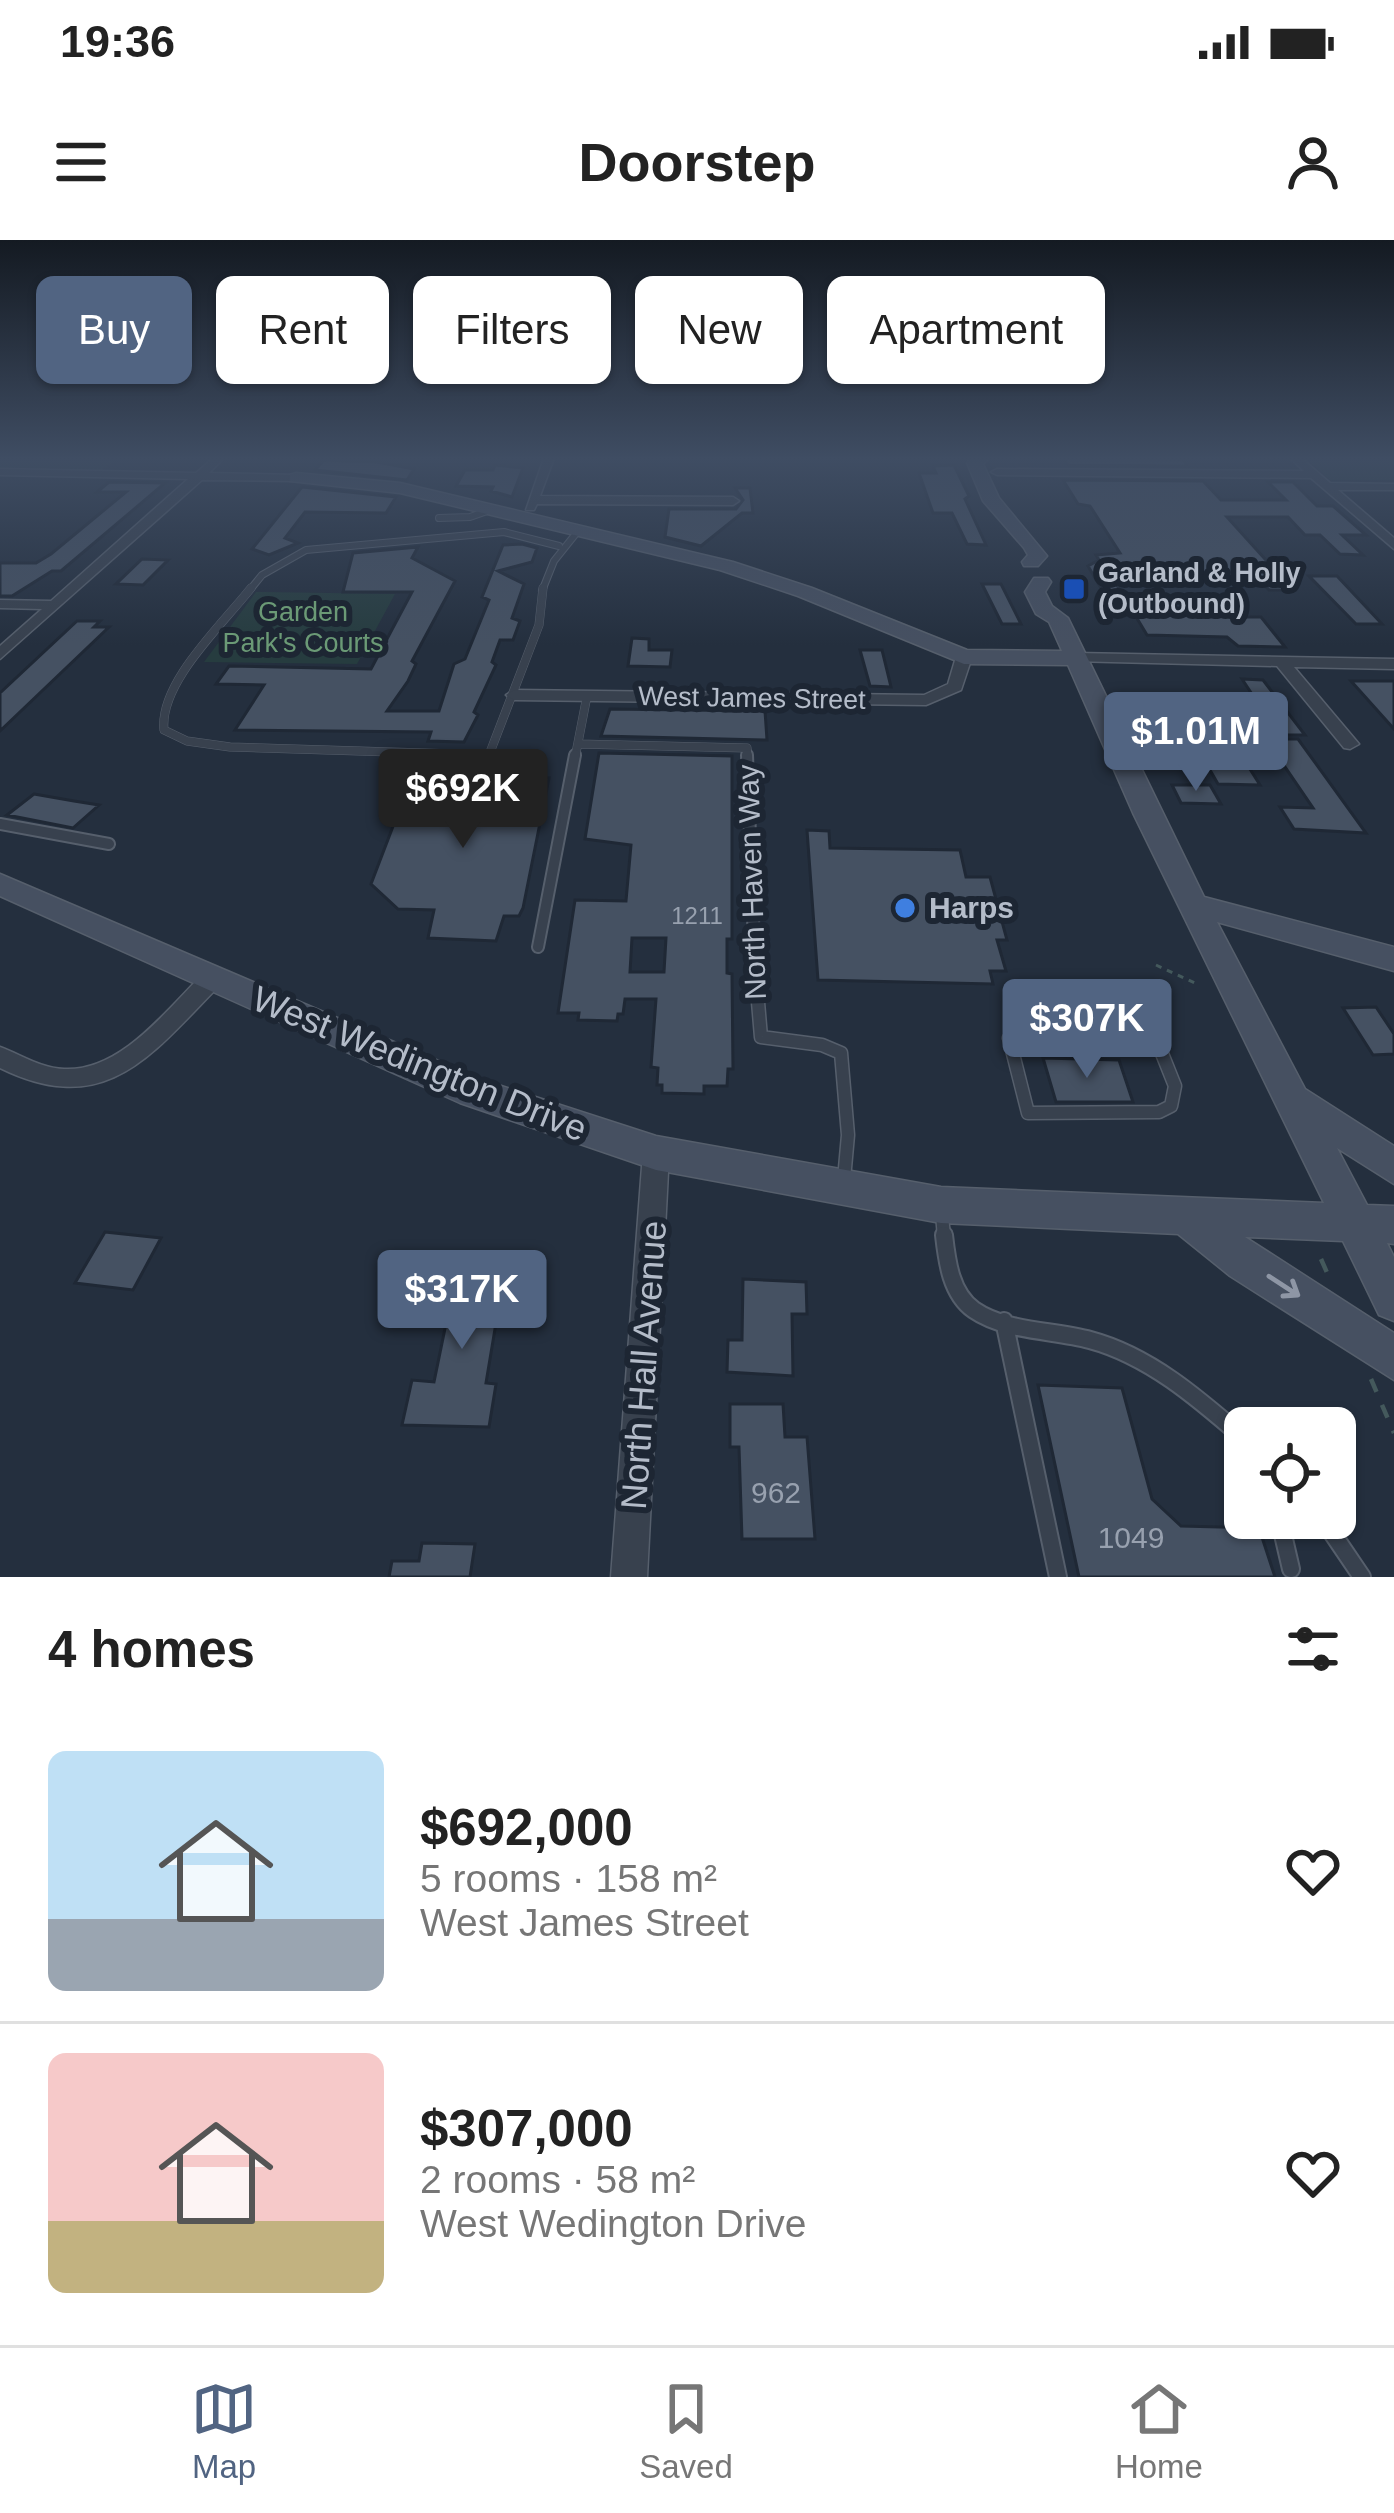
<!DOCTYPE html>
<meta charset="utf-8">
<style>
:root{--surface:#fff;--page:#f2f2f2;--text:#222;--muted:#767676;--line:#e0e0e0;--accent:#516482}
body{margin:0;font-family:Arial,sans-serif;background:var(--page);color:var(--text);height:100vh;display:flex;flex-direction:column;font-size:45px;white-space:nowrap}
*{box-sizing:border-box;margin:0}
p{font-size:39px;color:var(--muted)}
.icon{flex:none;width:66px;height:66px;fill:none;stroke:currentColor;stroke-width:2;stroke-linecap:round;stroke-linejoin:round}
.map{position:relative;height:1337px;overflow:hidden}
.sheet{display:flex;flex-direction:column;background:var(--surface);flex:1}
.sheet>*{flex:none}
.banner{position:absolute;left:36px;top:36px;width:1323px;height:108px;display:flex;gap:24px}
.controls{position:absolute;left:1224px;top:1167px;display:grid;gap:24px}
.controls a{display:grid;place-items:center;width:132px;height:132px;border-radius:18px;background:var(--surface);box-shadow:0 3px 9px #0004;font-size:60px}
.price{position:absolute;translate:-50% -102px;padding:0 27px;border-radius:12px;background:var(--accent);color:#fff;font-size:39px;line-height:78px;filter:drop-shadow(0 3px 6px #0008)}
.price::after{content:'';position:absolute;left:50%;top:72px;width:36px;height:27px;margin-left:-18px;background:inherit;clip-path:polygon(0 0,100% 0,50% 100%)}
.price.active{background:#222;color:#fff}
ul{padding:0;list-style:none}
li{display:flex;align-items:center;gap:36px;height:300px;padding:0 48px}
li+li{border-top:3px solid var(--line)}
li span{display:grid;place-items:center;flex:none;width:336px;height:240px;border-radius:18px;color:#555}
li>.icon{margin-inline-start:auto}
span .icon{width:144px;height:144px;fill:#fffc;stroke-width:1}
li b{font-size:51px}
h2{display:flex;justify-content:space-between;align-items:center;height:144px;padding:0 48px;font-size:51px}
.chip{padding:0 42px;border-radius:18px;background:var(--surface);box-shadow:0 3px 9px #0004;font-size:42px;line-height:108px}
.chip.active{background:var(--accent);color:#fff}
.status{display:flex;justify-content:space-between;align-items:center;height:84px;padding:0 60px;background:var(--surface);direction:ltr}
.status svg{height:33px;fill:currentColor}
header{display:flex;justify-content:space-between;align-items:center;height:156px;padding:0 48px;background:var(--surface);font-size:54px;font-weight:700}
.tabs{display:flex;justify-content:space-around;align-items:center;height:168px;border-top:3px solid var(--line);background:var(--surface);font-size:33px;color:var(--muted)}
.tabs a{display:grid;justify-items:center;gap:6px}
.tabs .active{color:var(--accent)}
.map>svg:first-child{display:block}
.green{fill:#263c3f}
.building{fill:#455162;stroke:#1f2835;stroke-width:3;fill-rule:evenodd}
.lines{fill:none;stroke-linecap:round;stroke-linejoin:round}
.lane-far4-casing{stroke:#565f6c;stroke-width:8}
.lane-far3-casing{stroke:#565f6c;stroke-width:9}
.lane-far2-casing{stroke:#565f6c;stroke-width:14}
.lane-far1-casing{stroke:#565f6c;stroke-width:15}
.lane-casing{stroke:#565f6c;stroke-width:20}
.street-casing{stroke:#565f6c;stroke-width:3}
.secondary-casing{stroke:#565f6c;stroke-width:3}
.path-far1{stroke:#44595c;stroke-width:3;stroke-dasharray:6 6;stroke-linecap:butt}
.path{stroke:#44595c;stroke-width:4.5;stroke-dasharray:14 14;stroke-linecap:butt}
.lane-far4{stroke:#38414e;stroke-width:6}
.lane-far3{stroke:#38414e;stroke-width:8}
.lane-far2{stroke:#38414e;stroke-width:10}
.lane-far1{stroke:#38414e;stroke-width:12}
.lane{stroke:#38414e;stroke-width:16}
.street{fill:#38414e;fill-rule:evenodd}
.secondary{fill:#465061;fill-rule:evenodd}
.oneway{stroke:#8e96a5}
.transit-dot{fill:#1a4fb4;stroke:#1d2633;stroke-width:4.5}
.shop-dot{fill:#3f7fe0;stroke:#1d2633;stroke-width:4.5}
.labels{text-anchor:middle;stroke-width:12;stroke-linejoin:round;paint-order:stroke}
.number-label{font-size:24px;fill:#98a1af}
.far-poi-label{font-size:27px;font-weight:bold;fill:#b4bcc9;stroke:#1d2633;text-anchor:start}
.far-park-label{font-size:27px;fill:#6b9a76;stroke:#1d2633}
.far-street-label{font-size:27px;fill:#b4bcc9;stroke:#1d2633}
.street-label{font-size:30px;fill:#b4bcc9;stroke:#1d2633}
.poi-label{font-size:30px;font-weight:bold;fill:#b4bcc9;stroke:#1d2633;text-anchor:start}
.near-number-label{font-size:30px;fill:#98a1af}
.near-street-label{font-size:36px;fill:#b4bcc9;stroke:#1d2633}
</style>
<div class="status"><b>19:36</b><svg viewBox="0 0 49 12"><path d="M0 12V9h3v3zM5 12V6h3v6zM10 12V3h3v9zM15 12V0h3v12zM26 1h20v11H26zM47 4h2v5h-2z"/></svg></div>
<header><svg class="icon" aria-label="menu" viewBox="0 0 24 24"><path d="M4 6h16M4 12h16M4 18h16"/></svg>Doorstep<svg class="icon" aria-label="person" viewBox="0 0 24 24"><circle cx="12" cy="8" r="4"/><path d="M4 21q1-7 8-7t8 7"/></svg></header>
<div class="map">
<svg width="1394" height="1337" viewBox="0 0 1394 1337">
<rect width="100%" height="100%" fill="#242f3e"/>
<!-- green -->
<path class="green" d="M0,218H117L98,234L0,232Z
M1306,218H1394V240H1330Z
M256,352H266L395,354L357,424L204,422Z"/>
<!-- building -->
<path class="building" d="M1063,218L1182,219L1188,226L1068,225Z
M324,220L377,222L414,229L407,240L315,230Z
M495,225L523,228L512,257L491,251L493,247L456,246L465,230H493Z
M954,225L969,256L965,259L986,305L967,304L952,273H933L919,233H936L933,226Z
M1063,240L1203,241L1221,260H1286L1268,242H1293L1317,266H1333L1366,295H1342L1363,315L1340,314L1320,295H1305L1288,277H1227L1293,350H1269L1258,337L1110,335L1133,369L1226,370L1231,377H1261L1285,407L1238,406L1227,397L1147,395L1135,375H1117L1088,326L1099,320L1096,315L1120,313L1090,266L1078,264Z
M109,242L165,243L61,331H52L12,356H0V323H36L51,314L126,252H97Z
M302,247L396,257L386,273L305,272L285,298L298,303L269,315L252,309Z
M735,248H750L753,273H742L701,306L665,297L669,269H736L743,260Z
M522,304L537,308L532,322L498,331L524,344L512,378L520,381L513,400H500L492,422L496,425L474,472L478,475L464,502L428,501L431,492L235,490L264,445L216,444L229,426L371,429L412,352H343L353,313L418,307L412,318L455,341L412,421L416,424L408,441L387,471H439L454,424L465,419L489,360L482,357L503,305Z
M142,319L168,320L143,345L116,344Z
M1309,336H1337L1382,384H1356Z
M982,344H1001L1021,384H1002Z
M77,381H100L94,387H109L0,491V453Z
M632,398L649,399V410H672L670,427L628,426Z
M860,410H882L891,447L870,446Z
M1242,439L1263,440L1305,495H1279Z
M1351,441H1394V489Z
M610,469L765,471L767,500L601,496Z
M1151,471L1214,472L1260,545L1218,544L1187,490L1160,489Z
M1266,499H1298L1366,593L1294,589L1280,567L1313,568Z
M599,513L732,516V699H727V733L732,734L733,829H728L727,846H704V854L662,853V845H657L658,828L651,827L656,759H625L623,774H618L617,781L578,780L579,773H558L575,660L626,661L631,605L585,599ZM632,698H666L664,732H630Z
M413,534L549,538L523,668L519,676H504L496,701L428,698L434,670L398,669L371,644Z
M1172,545H1210L1221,564L1181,563Z
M34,554L74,561L99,565L73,588L7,575Z
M807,590L829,591L830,608L960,610L966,637H990L1007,700H997L1006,731H990L993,744L818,740Z
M1376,767L1394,794V814L1373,815L1343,768Z
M1043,818L1119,820L1133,862H1056Z
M105,992L161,998L133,1050L75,1043Z
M435,1032L514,1034L508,1071H498L486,1143L496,1144L489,1187L402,1185L412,1140L434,1142L449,1069H427Z
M743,1039L806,1042L807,1074H792L793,1136L727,1132L728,1100H742Z
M1038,1145L1122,1148L1152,1259L1181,1286L1259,1288L1275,1337H1079Z
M730,1164H783L785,1197H807L815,1299H742L739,1207H730Z
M422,1303L475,1304L470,1337H389L392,1321H419Z"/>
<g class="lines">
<!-- lane-far4 casing -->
<g class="lane-far4-casing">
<path id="lane-far4" d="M439,278L470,277L490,270
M249,351L262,335L306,310L504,292L559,306
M542,351L554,321L578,291"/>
</g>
<!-- lane-far3 casing -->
<g class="lane-far3-casing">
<path id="lane-far3" d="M251,348C222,385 159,443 164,490L187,501L230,507L489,515L539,385L543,348
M578,504L747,508V518
M575,518L587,456"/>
</g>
<!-- lane-far2 casing -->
<g class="lane-far2-casing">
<path id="lane-far2" d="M747,515L755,730
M0,584L109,604
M538,707L575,515"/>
</g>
<!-- lane-far1 casing -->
<g class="lane-far1-casing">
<path id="lane-far1" d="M755,727L761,797L822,805L841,813L848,895L844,939
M1009,798L1028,873L1159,872L1171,866L1175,846L1157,801
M942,974L944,998"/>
</g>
<!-- lane casing -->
<g class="lane-casing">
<path id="lane" d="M944,995C947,1022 951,1054 974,1070C1006,1092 1054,1090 1090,1100C1150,1116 1200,1160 1245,1199
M1004,1081L1058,1337
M1286,1278L1281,1286L1291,1329
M1322,1278L1362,1337"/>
</g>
<!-- street casing -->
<g class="street-casing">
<path id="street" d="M213,218H224L209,233L296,235L302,238L296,241L202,240L0,419V406L42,369L0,368V360L51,361L188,239L0,235V229L196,233Z
M544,218H554L540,256L733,257L739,261L733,265L537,264L534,270H526Z
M1290,218H1301L1330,243L1394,244V250H1338L1394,298V309L1311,238L997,235L991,232L997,229L1304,231Z
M964,412L972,417L961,450L926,465L514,460L506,455L514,450L924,455L948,444L956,417Z
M1076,413L1394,419V429L1294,427L1359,504L1350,509L1344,508L1277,426L1071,421V415Z
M212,731L220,733L223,739L220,745C151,815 106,880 0,828V807C22,815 40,828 64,829C121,832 167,769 204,733Z
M656,901L665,905L669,913L647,1337H611L643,913L647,905Z"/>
</g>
<!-- secondary casing -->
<g class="secondary-casing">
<path id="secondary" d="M971,218H989L983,224L999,258L1047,316L1038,326H1024L1022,322L1028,315L1024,308L983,261L967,223Z
M296,233L400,243L733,322L812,348L967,410L1062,411L1049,382L1036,374L1025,352L1034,338H1048L1051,342L1045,352L1052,366L1068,378L1204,657L1394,707V731L1217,682L1305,849L1394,906V944L1337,908L1367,965L1394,966V1004L1387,1003L1394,1017V1081L1379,1075L1343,1001L1245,997L1394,1093V1140L1230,1036L1178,994L941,983L656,930L460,863L0,656V634L483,840L656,896L941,947L1324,963L1133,573L1068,425L964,424L798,356L720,330L400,253L290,241V235Z"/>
</g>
<!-- path-far1 -->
<path class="path-far1" d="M1156,725L1195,743"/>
<!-- path -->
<path class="path" d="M1321,1019L1329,1037
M1371,1139L1394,1193"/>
<!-- lane-far4 -->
<use href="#lane-far4" class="lane-far4"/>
<!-- lane-far3 -->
<use href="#lane-far3" class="lane-far3"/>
<!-- lane-far2 -->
<use href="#lane-far2" class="lane-far2"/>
<!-- lane-far1 -->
<use href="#lane-far1" class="lane-far1"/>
<!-- lane -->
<use href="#lane" class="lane"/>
<!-- street -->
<use href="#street" class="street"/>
<!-- secondary -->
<use href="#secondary" class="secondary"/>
</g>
<!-- one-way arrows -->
<defs><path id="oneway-shaft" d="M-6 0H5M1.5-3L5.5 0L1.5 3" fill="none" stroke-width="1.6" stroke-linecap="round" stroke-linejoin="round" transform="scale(3)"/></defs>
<use class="oneway" href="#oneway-shaft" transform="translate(1284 1046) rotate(33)"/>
<!-- sky -->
<linearGradient id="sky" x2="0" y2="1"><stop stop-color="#141a22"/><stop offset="0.54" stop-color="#3f4d63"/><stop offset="1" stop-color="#3f4d63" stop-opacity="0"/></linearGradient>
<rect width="1394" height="405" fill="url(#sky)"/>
<!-- markers -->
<rect class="transit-dot" x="1062" y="337" width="24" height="24" rx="6"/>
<circle class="shop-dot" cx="905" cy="668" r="12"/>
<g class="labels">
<!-- number labels -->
<g class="number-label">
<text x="697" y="684">1211</text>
</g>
<!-- far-poi labels -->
<g class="far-poi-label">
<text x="1098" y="342">Garland &amp; Holly<tspan x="1098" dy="31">(Outbound)</tspan></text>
</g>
<!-- far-park labels -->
<g class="far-park-label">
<text x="303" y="381">Garden<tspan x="303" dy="31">Park's Courts</tspan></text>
</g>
<!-- far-street labels -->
<g class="far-street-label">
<text transform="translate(752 458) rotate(1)" y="9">West James Street</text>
</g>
<!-- street labels -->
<g class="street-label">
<text transform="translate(752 642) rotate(-92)" y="10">North Haven Way</text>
</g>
<!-- poi labels -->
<g class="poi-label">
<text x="929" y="678">Harps</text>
</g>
<!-- near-number labels -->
<g class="near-number-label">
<text x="776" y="1263">962</text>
<text x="1131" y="1308">1049</text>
</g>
<!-- near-street labels -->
<g class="near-street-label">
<text transform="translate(420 823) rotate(22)" y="13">West Wedington Drive</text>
<text transform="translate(643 1125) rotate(-86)" y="13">North Hall Avenue</text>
</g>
</g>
</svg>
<div class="controls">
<a><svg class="icon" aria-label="locate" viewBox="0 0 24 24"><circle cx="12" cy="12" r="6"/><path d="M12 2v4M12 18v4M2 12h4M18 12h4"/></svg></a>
</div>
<b class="price" style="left:1196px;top:554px">$1.01M</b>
<b class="price active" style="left:463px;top:611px">$692K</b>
<b class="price" style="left:1087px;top:841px">$307K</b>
<b class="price" style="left:462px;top:1112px">$317K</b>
<div class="banner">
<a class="chip active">Buy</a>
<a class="chip">Rent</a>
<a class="chip">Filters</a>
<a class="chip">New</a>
<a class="chip">Apartment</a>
</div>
</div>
<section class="sheet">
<h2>4 homes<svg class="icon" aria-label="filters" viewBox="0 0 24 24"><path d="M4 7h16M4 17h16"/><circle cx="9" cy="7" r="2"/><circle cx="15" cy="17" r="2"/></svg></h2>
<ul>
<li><span style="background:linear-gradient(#bfe0f5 70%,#9aa5b1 0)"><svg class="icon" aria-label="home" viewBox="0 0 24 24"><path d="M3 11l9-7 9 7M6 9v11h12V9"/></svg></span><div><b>$692,000</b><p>5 rooms · 158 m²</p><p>West James Street</p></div><svg class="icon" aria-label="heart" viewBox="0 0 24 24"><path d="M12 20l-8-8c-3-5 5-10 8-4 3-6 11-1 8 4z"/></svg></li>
<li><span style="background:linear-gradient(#f6c9c9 70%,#c2b280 0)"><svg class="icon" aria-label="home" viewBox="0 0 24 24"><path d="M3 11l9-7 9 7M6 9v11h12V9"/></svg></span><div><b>$307,000</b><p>2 rooms · 58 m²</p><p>West Wedington Drive</p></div><svg class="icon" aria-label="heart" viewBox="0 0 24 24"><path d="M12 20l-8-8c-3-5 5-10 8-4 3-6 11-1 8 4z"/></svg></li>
</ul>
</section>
<nav class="tabs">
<a class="active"><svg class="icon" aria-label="map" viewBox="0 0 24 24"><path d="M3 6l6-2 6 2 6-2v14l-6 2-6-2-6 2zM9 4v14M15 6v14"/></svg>Map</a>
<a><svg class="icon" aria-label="saved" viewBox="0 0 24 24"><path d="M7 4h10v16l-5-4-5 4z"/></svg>Saved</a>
<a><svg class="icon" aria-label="home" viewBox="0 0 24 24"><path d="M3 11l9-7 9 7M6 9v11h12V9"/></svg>Home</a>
</nav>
